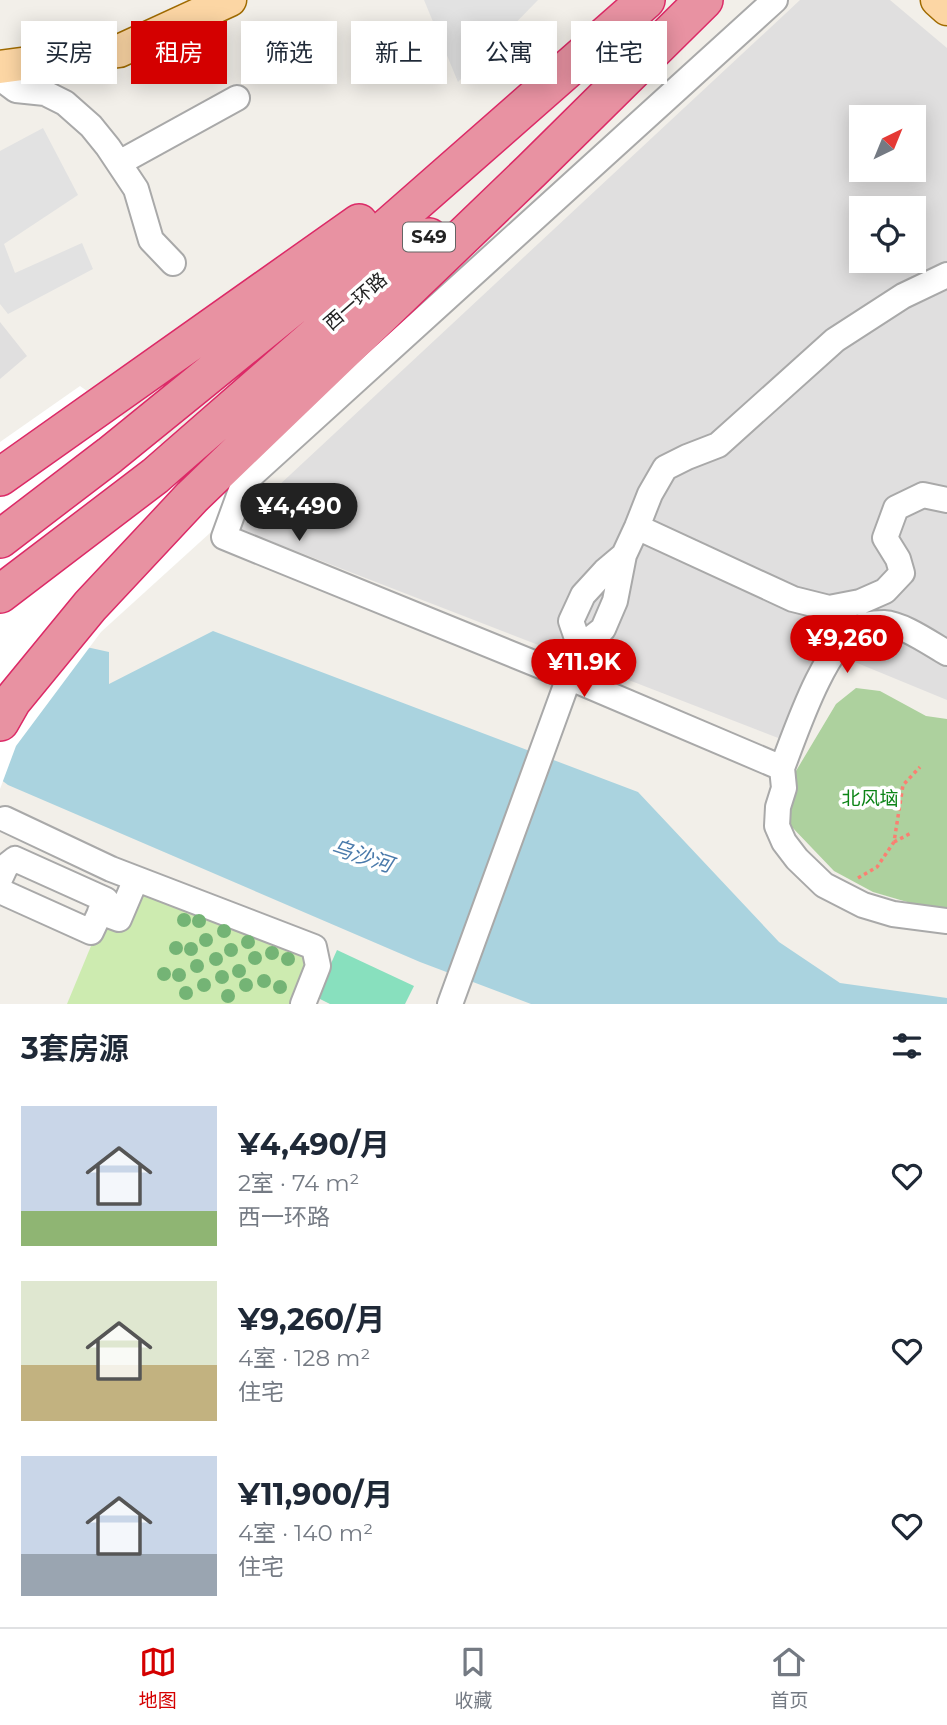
<!DOCTYPE html>
<html lang="zh">
<meta charset="utf-8">
<style>
:root{--surface:#fff;--page:#f2f2f3;--text:#1f2937;--muted:#747a83;--line:#e0e1e3;--accent:#d40000}
body{margin:0;font-family:Montserrat,"Noto Sans SC",sans-serif;background:var(--page);color:var(--text);height:100vh;display:flex;flex-direction:column;font-size:26px;white-space:nowrap}
*{box-sizing:border-box;margin:0}
p{font-size:23px;color:var(--muted)}
.icon{flex:none;width:38px;height:38px;fill:none;stroke:currentColor;stroke-width:2;stroke-linecap:round;stroke-linejoin:round}
.map{position:relative;height:1004px;overflow:hidden}
.sheet{display:flex;flex-direction:column;background:var(--surface);flex:1}
.sheet>*{flex:none}
.hud{position:absolute;left:21px;top:21px;width:906px;height:63px;display:flex;gap:14px}
.needle{width:46px;rotate:43deg}
.controls{position:absolute;left:849px;top:105px;display:grid;gap:14px}
.controls a{display:grid;place-items:center;width:77px;height:77px;border-radius:0px;background:var(--surface);box-shadow:0 4px 18px #0003;font-size:35px}
.price{position:absolute;translate:-50% -60px;padding:0 16px;border-radius:24px;background:var(--accent);color:#fff;font-size:23px;line-height:46px;filter:drop-shadow(0 2px 4px #0008)}
.price::after{content:'';position:absolute;left:50%;top:42px;width:21px;height:16px;margin-left:-10px;background:inherit;clip-path:polygon(0 0,100% 0,50% 100%)}
.price.active{background:#222;color:#fff}
ul{padding:0;list-style:none}
li{display:flex;align-items:center;gap:21px;height:175px;padding:0 21px}
li span{display:grid;place-items:center;flex:none;width:196px;height:140px;border-radius:0px;color:#555}
li>.icon{margin-inline-start:auto}
span .icon{width:84px;height:84px;fill:#fffc;stroke-width:1}
li b{font-size:30px}
h2{display:flex;justify-content:space-between;align-items:center;height:84px;padding:0 21px;font-size:30px}
.tag{padding:0 24px;border-radius:0px;background:var(--surface);box-shadow:0 4px 18px #0003;font-size:24px;line-height:63px}
.tag.active{background:var(--accent);color:#fff}
.dock{display:flex;justify-content:space-around;align-items:center;height:98px;border-top:2px solid var(--line);background:var(--surface);font-size:19px;color:var(--muted)}
.dock a{display:grid;justify-items:center;gap:4px}
.dock .active{color:var(--accent)}
.map>svg:first-child{display:block}
.residential{fill:#e0dfdf;fill-rule:evenodd}
.grass{fill:#cdebb0}
.forest{fill:#add19e}
.pitch{fill:#88e0be}
.parking{fill:#e2e2e2}
.water{fill:#aad3df}
.pier{fill:#fff}
.lines{fill:none;stroke-linecap:round;stroke-linejoin:round}
.minor-casing{stroke:#a9a9a9;stroke-width:28}
.major-casing{stroke:#a06b00;stroke-width:35}
.highway-casing{stroke:#dc2a67;stroke-width:40}
.path{stroke:#fa8072;stroke-width:3.5;stroke-dasharray:3.5 3.5;stroke-linecap:butt}
.minor{stroke:#fff;stroke-width:24}
.major{stroke:#fcd6a4;stroke-width:32}
.highway{stroke:#e892a2;stroke-width:37}
.tree{fill:#74b475}
.labels{text-anchor:middle;stroke-width:7;stroke-linejoin:round;paint-order:stroke}
.shield{fill:#fff;stroke:#646464;stroke-width:2}
.shield-label{font-size:18px;font-weight:bold;fill:#222}
.street-label{font-size:19px;fill:#222;stroke:#fff}
.park-label{font-size:19px;fill:#0c8416;stroke:#fff}
.water-label{font-size:21px;font-style:italic;fill:#4a7aab;stroke:#fff}
</style>
<div class="map">
<svg width="947" height="1004" viewBox="0 0 947 1004">
<rect width="100%" height="100%" fill="#f2efe9"/>
<!-- residential -->
<path class="residential" d="M800,0H890L947,48V700L845,658L799,746L234,527ZM861,117H914V170H861ZM861,208H914V261H861Z
M0,322L27,356L0,379Z"/>
<!-- grass -->
<path class="grass" d="M135,885L310,959L291,1004H67L103,917Z"/>
<!-- forest -->
<path class="forest" d="M856,688L880,691L926,716L947,719V911H938L873,892L834,871L790,825L793,776L836,704Z"/>
<!-- pitch -->
<path class="pitch" d="M337,950L414,986L405,1004H330L316,997Z"/>
<!-- parking -->
<path class="parking" d="M424,0H538L458,82Z
M43,128L78,195L4,244L15,273L82,243L93,269L8,314L0,304V151Z"/>
<!-- water -->
<path class="water" d="M0,628L109,652V684L213,631L638,792L779,942L840,983L947,998V1004H531L420,962L8,785L0,779Z"/>
<!-- pier -->
<path class="pier" d="M80,386L243,503L101,632L16,746L0,789V442Z"/>
<g class="lines">
<!-- minor casing -->
<g class="minor-casing">
<path id="minor" d="M775,0L244,482L224,537L568,677L782,768L784,788L778,807L777,826L784,842L797,859L824,885L863,905L893,914L947,921
M0,78L16,90L45,93L65,103L91,126L108,147L136,189L151,240L173,263
M119,163L237,98
M637,527L793,599L829,608L860,602L885,591L902,573L898,559L885,538L896,508L923,495L947,500
M624,555L637,527L650,494L665,468L687,457L718,445L835,340L903,296L947,275
M782,768C796,732 824,646 858,628C864,624 877,623 884,623C903,624 931,644 947,653
M5,819L111,869L314,947L318,966L303,1004
M0,879L6,866L15,859L106,900L91,932L0,891
M100,912L119,919L136,879
M450,1004L580,647L603,629L615,601L624,555L605,571L583,595L571,621L580,647"/>
</g>
<!-- major casing -->
<g class="major-casing">
<path id="major" d="M937,0L947,9
M0,67L119,51L230,0"/>
</g>
<!-- highway casing -->
<g class="highway-casing">
<path id="highway" d="M0,477L359,223
M0,539L110,455L349,261L646,0
M0,594L155,476L429,237
M0,722L12,701L90,606L192,497L532,170L704,0"/>
</g>
<!-- path -->
<path class="path" d="M894,842L911,833
M858,878L877,867L894,842L903,785L920,767"/>
<!-- minor -->
<use href="#minor" class="minor"/>
<!-- major -->
<use href="#major" class="major"/>
<!-- highway -->
<use href="#highway" class="highway"/>
</g>
<!-- trees -->
<g class="tree">
<circle cx="184" cy="920" r="7"/>
<circle cx="199" cy="921" r="7"/>
<circle cx="224" cy="931" r="7"/>
<circle cx="206" cy="940" r="7"/>
<circle cx="248" cy="942" r="7"/>
<circle cx="176" cy="948" r="7"/>
<circle cx="191" cy="949" r="7"/>
<circle cx="231" cy="950" r="7"/>
<circle cx="272" cy="953" r="7"/>
<circle cx="255" cy="958" r="7"/>
<circle cx="216" cy="959" r="7"/>
<circle cx="288" cy="959" r="7"/>
<circle cx="197" cy="966" r="7"/>
<circle cx="239" cy="971" r="7"/>
<circle cx="164" cy="974" r="7"/>
<circle cx="179" cy="975" r="7"/>
<circle cx="222" cy="977" r="7"/>
<circle cx="264" cy="981" r="7"/>
<circle cx="204" cy="985" r="7"/>
<circle cx="246" cy="985" r="7"/>
<circle cx="280" cy="987" r="7"/>
<circle cx="186" cy="993" r="7"/>
<circle cx="228" cy="996" r="7"/>
</g>
<g class="labels">
<!-- shield labels -->
<rect class="shield" x="403" y="222.5" width="52" height="29" rx="5"/>
<g class="shield-label">
<text x="429" y="243">S49</text>
</g>
<!-- street labels -->
<g class="street-label">
<text transform="translate(355 301) rotate(-41)" y="7">西一环路</text>
</g>
<!-- park labels -->
<g class="park-label">
<text x="870" y="805">北风垴</text>
</g>
<!-- water labels -->
<g class="water-label">
<text transform="translate(362 856) rotate(18)" y="7">乌沙河</text>
</g>
</g>
</svg>
<div class="controls">
<a><svg class="needle" viewBox="-14 -14 28 28"><path d="M0-13l5 13h-10z" fill="#e53935"/><path d="M0 13l5-13h-10z" fill="#747a83"/></svg></a>
<a><svg class="icon" aria-label="locate" viewBox="0 0 24 24"><circle cx="12" cy="12" r="6"/><path d="M12 2v4M12 18v4M2 12h4M18 12h4"/></svg></a>
</div>
<b class="price active" style="left:299px;top:543px">¥4,490</b>
<b class="price" style="left:847px;top:675px">¥9,260</b>
<b class="price" style="left:584px;top:699px">¥11.9K</b>
<div class="hud">
<a class="tag">买房</a>
<a class="tag active">租房</a>
<a class="tag">筛选</a>
<a class="tag">新上</a>
<a class="tag">公寓</a>
<a class="tag">住宅</a>
</div>
</div>
<section class="sheet">
<h2>3套房源<svg class="icon" aria-label="filters" viewBox="0 0 24 24"><path d="M4 7h16M4 17h16"/><circle cx="9" cy="7" r="2"/><circle cx="15" cy="17" r="2"/></svg></h2>
<ul>
<li><span style="background:linear-gradient(#c9d6e8 75%,#8fb573 0)"><svg class="icon" aria-label="home" viewBox="0 0 24 24"><path d="M3 11l9-7 9 7M6 9v11h12V9"/></svg></span><div><b>¥4,490/月</b><p>2室 · 74 m²</p><p>西一环路</p></div><svg class="icon" aria-label="heart" viewBox="0 0 24 24"><path d="M12 20l-8-8c-3-5 5-10 8-4 3-6 11-1 8 4z"/></svg></li>
<li><span style="background:linear-gradient(#dfe7d0 60%,#c2b280 0)"><svg class="icon" aria-label="home" viewBox="0 0 24 24"><path d="M3 11l9-7 9 7M6 9v11h12V9"/></svg></span><div><b>¥9,260/月</b><p>4室 · 128 m²</p><p>住宅</p></div><svg class="icon" aria-label="heart" viewBox="0 0 24 24"><path d="M12 20l-8-8c-3-5 5-10 8-4 3-6 11-1 8 4z"/></svg></li>
<li><span style="background:linear-gradient(#c9d6e8 70%,#9aa5b1 0)"><svg class="icon" aria-label="home" viewBox="0 0 24 24"><path d="M3 11l9-7 9 7M6 9v11h12V9"/></svg></span><div><b>¥11,900/月</b><p>4室 · 140 m²</p><p>住宅</p></div><svg class="icon" aria-label="heart" viewBox="0 0 24 24"><path d="M12 20l-8-8c-3-5 5-10 8-4 3-6 11-1 8 4z"/></svg></li>
</ul>
</section>
<nav class="dock">
<a class="active"><svg class="icon" aria-label="map" viewBox="0 0 24 24"><path d="M3 6l6-2 6 2 6-2v14l-6 2-6-2-6 2zM9 4v14M15 6v14"/></svg>地图</a>
<a><svg class="icon" aria-label="saved" viewBox="0 0 24 24"><path d="M7 4h10v16l-5-4-5 4z"/></svg>收藏</a>
<a><svg class="icon" aria-label="home" viewBox="0 0 24 24"><path d="M3 11l9-7 9 7M6 9v11h12V9"/></svg>首页</a>
</nav>
